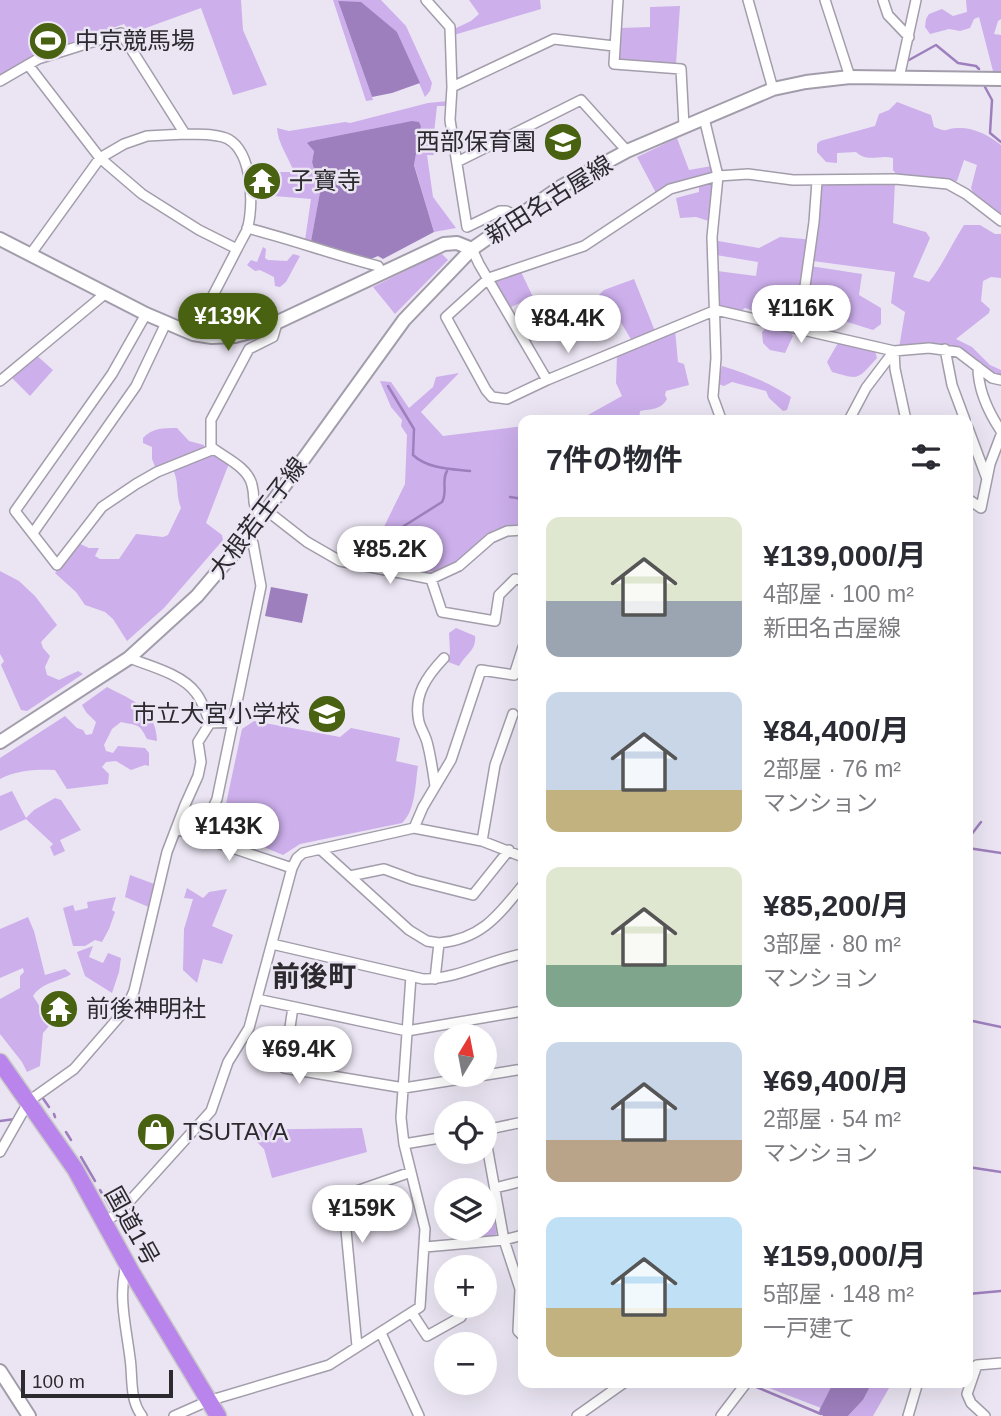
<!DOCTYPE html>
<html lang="ja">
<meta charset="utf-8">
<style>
:root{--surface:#fff;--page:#f7f7f7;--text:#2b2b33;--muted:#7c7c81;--accent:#486211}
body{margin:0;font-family:Arial,"Noto Sans JP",sans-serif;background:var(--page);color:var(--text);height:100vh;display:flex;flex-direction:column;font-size:26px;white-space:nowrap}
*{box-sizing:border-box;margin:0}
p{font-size:23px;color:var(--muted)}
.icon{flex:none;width:38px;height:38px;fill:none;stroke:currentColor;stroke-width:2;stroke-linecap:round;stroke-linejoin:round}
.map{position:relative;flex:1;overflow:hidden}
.drawer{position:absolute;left:518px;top:415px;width:455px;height:973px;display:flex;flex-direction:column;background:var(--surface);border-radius:14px;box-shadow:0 7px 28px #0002}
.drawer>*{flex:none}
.needle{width:46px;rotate:10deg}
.fabs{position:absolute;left:434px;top:1024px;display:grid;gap:14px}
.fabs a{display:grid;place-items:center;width:63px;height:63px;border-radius:50%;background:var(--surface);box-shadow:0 7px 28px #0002;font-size:35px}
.scale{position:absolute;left:21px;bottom:18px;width:152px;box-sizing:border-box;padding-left:7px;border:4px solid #2c2a2f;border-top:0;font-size:19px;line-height:24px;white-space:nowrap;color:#2c2a2f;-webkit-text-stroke:5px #ebe5f3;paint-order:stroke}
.price{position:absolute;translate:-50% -60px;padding:0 16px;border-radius:24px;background:#fff;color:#222;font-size:23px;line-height:46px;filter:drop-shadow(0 2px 4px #0008)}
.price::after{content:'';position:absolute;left:50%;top:42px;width:21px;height:16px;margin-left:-10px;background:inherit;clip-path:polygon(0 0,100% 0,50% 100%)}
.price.on{background:var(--accent);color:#fff}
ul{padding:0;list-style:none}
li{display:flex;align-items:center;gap:21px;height:175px;padding:0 28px}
li span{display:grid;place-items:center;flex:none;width:196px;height:140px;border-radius:14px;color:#555}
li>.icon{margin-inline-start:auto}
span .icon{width:84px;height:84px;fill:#fffc;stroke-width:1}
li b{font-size:30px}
h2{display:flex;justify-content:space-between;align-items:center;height:84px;padding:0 28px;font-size:30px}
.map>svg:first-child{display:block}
.green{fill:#ccafeb}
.water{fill:#9e7fbe}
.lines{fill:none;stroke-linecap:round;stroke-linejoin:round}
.stream{stroke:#9e7fbe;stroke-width:2.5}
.street-casing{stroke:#a39dab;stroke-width:12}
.secondary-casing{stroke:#a39dab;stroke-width:16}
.highway-casing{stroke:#c8c8c9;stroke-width:19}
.street{stroke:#fff;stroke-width:9}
.secondary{stroke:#fff;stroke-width:12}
.highway{stroke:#b984eb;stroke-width:16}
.labels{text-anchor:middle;stroke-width:5;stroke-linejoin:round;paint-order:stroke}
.poi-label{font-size:24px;fill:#2c2a2f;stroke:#ebe5f3;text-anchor:start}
.street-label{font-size:24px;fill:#2c2a2f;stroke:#ebe5f3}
.quarter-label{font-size:28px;font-weight:bold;fill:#2c2a2f;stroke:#ebe5f3}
</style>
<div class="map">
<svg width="1001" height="1416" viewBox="0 0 1001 1416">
<rect width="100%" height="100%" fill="#ebe5f3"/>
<!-- green -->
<path class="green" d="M0,0H241L243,30L267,85L233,95L201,8L132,33L124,24L40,53L0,76Z
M333,0H381L406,26L432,83L430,91L425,97L397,32L338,1L373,100L366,101Z
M469,0H540L541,9L454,35V29L471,21L479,14Z
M966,0H1001V19L998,21L994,34L1001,35V71H993L979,17L974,19L970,28L960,31L949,29L930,34L925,27L926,19L929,14L942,9L953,16L967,12Z
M680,6L676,64L620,61L618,57L620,28L650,27V7Z
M448,101L447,106H437L433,142L434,155H427L433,197L456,228L434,232L414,164L421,126L419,122L402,123L380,129L311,141L314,151L312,162L320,192L311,241L305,240L311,199L261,195L263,187L272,185V176L275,172H294C288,156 278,144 277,128L289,131L345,122L350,123L428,103Z
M897,102L931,115L934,127C949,133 943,129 957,128C973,127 989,135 1001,145V219L975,197L971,188L977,165L964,160L957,181L954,182L935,178L898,176L893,170V158C880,154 867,163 856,152L837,153V163L826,162L817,152V144L820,141L875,126L879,114L889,110Z
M677,138L689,170L712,166L714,172L711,177L656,193L637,157Z
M895,182L893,223L926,232L930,238L913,277L929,282C943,265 952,243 964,225H980L995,234H1001V278L991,277L983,281L981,301L990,309L989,313L956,339L972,347L990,365L1001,370V378L995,377L959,350L899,348L905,312L891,303L895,272L813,261L812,256L822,184Z
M710,184L714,187L709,221L696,217L680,218L676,198L699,192V186Z
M780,237L804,239L808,241L802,285L799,288L782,285L775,310C763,318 757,311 745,308L740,312L721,308L719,303L717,271L756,276L758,262L716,255L714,244L718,241L759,248Z
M263,247L266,249L265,258L268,260L287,261L293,254L300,256L286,282L280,287L275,286L274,277L260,270L255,271L247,265L251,260L257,262Z
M442,254L448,260L395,314L373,287L433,257Z
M810,266L862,274L859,295L881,308V324L873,330L841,320L833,302L819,300L815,302L808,299Z
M521,272L533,297L509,308L493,281Z
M634,279L655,331L632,341L617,316L610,317L597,297L604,290Z
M768,326L791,333L793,336L785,353L770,350L763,343L762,332Z
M675,330L678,362L684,364L689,385L666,391L665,395L667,399C661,410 651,409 640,411L639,420H579L622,396L616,383L617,355Z
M838,343L875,351L877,358C857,380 860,380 832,372L827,362Z
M35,354L53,370L30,396L9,375Z
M722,366C748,374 770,383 791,397L787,410L783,411L769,398L766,391L732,382L724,386L718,384Z
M459,373L421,412L443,436L523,426V524C510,525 497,527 486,535C466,551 454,571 426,572L432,543L380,535L405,484L407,435L401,426L402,420L391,407L380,381L391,382L409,408L433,387L436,377Z
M177,428L189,441L204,445V449L156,469L152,459V447L143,443V438C152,428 163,428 177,428Z
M215,451L228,462V466L206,523L222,535L223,540L164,608L127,641L113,619L105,612L85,605L76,592L55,573L78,543L89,548H99L95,556L100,559H119L136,534L163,537L168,535L181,508C175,492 180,482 172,468Z
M0,571L19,581L35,596L57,625L41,642L43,648L50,656L45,667L47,675L59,680L78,671L83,674L27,711L21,710L1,665L4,661L0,654Z
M456,628L475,636C477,650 465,655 459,666L448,662L450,652L449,633Z
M107,687C132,700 156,708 157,741L147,739C139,723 139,726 121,722L112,729L104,745L106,751L113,753L118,746L145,748L149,753V766L145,765L131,770L116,761L106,762L102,767L109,774L108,784L67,789L55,770C36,769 17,770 0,779V758L65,716L77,728L83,730L86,735L92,734L96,722L86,712L82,705Z
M254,721L340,737L351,728L400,738L396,761L418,766C415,784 416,810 402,823L300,844L283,855L215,827L226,804L242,729Z
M12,791L26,818L34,810L55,798L61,800L81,830L60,840L65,851L54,856L50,847L53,844L26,819L0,831V796Z
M130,875L157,885L151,908L125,897Z
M187,888L203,898L209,892L227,889L212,926L233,935L222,964L203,959L197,983L183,970L184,929L193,899L184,898Z
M116,897L112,910L115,912L109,929L102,942L95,940L85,946H73L63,908L73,905L75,911L88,908L87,902Z
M28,917L34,931L45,975L65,969L71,974C59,982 42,982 33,996L49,1021V1026L43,1033L40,1066L27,1072L22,1062L0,1034V999L20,988V976L24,972L23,968L0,978V929Z
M93,946L89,957L103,963L108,953L121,958L119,972L112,993L85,976L77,952Z
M362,1128L367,1152L272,1178L264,1149L245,1130Z
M483,1190H490L497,1237L462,1241L459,1229L485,1228Z
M772,1383H833L821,1408L769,1388Z
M872,1383H892L873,1416H848L863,1400Z"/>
<!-- water -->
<path class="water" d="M338,1L361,2L397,32L420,83L392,93L372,97Z
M412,121L419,122L421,126L414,165L434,232L383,259L378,256L371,259L311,241L320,192L312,162L314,151L307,143L311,141Z
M271,587L308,594L302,623L265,616Z
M833,1383V1382L872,1383L863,1400L848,1416H823L819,1411Z"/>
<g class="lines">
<!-- stream -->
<path class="stream" d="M909,60L936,45L958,63L976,66L979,69
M985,87L992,100L990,133L1001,142
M388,386L414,429L413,455C428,469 451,469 470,471
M510,497L523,499
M396,531L442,502C448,492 441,481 447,471
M968,839L981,822
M968,848L1001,853
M968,1020L1001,1027
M49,1092L42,1097L49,1107
M54,1114L55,1117
M0,1121L15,1119
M66,1132L71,1140
M81,1157L95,1181
M968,1167L1001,1172
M100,1190L111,1209
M968,1294L1001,1291
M968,1356L970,1364
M754,1386L821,1414"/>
<!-- street casing -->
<g class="street-casing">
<path id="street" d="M426,0L450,27L452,87L450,120L467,227L500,211H506L520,217
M618,0L614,64L681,69L684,126
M748,0L773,89
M825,0L850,77
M883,0L888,15L909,37
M29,66L100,158L142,194L199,230L237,249L193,334
M899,78L916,0
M0,81L38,59L121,33L185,134L147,136L124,144L100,158L30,255
M452,87L554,39L614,46
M704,118L718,176L712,237L716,358L713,397L721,419L720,420
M185,134C198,135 216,133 228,139C253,153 254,206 247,230C244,236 240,243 237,249
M457,162L581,100L627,151
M247,228C291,239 334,255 378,266L381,272
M472,249L479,264L547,380L716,310L894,351L929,348L958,352L992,378L1001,380
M146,314L112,374L15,511L57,565L102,507L136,484L157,472L214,449
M799,329L814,222L817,181
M945,349L952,385L965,420
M894,351L895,369L906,420
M978,367C978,389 989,413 1001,431
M547,380L507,399L492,397L486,390L446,317L489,278L584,246L670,189L718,176L748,174L793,180L895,179L948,184L966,194L1001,221
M0,381L106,293
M849,420L866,388L894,351
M968,428L987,479
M968,499L981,508L990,464L1001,435
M266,510L307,542L340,561L431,579L459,566L491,538L507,531L523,530
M261,517C250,501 256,501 252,485C248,467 224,457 211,447V420L249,349L273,337L277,323
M33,533L136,386L166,323
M431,579L442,612L495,621L499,595L515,579L523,580
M513,714L495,765L482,841L523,857
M210,723L233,722
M435,786C433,772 431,757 427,742C425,735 421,729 419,722C413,695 427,676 444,658
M414,828L482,841
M176,829L292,868
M200,837L217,799L261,586L253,543L248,536
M320,849L409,930L427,941L439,943
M350,876L384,869L414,880L473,895L509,850
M272,944L423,979C459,979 488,960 523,954
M435,979L439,943C481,939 498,916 523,885
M257,999L407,1031L523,1011
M293,1007L284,1068L404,1088L523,1069
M485,1130L523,1122
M485,1135L504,1240L520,1289L518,1331L523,1336
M404,1144L446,1137
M0,1152L29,1101L74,1069L126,1009L134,991L167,852L185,805L198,776L201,762L198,742L210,723C206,713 203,702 196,693C182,674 150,666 129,658
M495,1188L523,1181
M103,1222L119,1213L211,1111L228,1062L249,1028L292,868L297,858L303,853L414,828L423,807L451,760L481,670L514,675L523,647
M425,1247L504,1240L523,1235
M126,1265C118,1297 126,1326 130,1358C133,1377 129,1399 142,1416
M412,1313L427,1336L461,1317
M381,1333L419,1416
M357,1346L343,1198L348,1194L411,1172
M977,1365L967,1394L971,1403L985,1416
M968,1372L977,1365L1001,1363
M174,1416L208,1401L329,1365L420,1307L425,1229L404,1144L401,1118L411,976
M577,1416L625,1382
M721,1416L747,1382
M908,1416L918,1382"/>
</g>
<!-- secondary casing -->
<g class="secondary-casing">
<path id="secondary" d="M0,239L146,314L193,334L212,337L235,336L265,328L444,244L457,243L472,249
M0,742L129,658L197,596L248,536L404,320L472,249L562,186L627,151L773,89L806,82L850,77L1001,79
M0,1371L29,1416"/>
</g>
<!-- highway casing -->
<g class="highway-casing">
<path id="highway" d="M0,1062L75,1169L132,1273L218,1416"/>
</g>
<!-- street -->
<use href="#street" class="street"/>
<!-- secondary -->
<use href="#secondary" class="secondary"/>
<!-- highway -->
<use href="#highway" class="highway"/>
</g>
<!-- icons -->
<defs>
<g id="stadium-disc" transform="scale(2.0125)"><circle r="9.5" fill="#486211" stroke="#ebe5f3"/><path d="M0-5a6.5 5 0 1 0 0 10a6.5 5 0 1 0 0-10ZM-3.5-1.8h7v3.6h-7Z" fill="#fff"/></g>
<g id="school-disc" transform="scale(2.0125)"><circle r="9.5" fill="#486211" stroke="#ebe5f3"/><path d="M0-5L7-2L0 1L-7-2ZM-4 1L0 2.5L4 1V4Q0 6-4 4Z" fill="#fff"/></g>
<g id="temple-disc" transform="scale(2.0125)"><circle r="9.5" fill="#486211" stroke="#ebe5f3"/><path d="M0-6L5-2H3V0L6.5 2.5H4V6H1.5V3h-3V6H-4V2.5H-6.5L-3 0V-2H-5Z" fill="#fff"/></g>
<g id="shop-disc" transform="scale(2.0125)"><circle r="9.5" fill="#486211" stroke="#ebe5f3"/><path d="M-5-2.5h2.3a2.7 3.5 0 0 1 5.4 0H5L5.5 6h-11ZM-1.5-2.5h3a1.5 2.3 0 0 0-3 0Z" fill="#fff"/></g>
</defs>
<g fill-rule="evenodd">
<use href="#stadium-disc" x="48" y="41"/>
<use href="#school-disc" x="563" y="142"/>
<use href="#temple-disc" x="262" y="181"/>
<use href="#school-disc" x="327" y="714"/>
<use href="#temple-disc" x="59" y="1009"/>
<use href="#shop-disc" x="156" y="1132"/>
</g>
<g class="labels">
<!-- poi labels -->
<g class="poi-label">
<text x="75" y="49">中京競馬場</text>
<text x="536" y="150" text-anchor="end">西部保育園</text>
<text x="289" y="189">子寶寺</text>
<text x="300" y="722" text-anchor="end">市立大宮小学校</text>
<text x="86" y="1017">前後神明社</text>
<text x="183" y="1140">TSUTAYA</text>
</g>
<!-- street labels -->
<g class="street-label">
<text transform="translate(549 200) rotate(-32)" y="8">新田名古屋線</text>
<text transform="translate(258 518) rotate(-53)" y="8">大根若王子線</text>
<text transform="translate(132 1226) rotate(61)" y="8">国道1号</text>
</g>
<!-- quarter labels -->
<g class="quarter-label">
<text x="314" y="986">前後町</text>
</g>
</g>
</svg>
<div class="fabs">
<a><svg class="needle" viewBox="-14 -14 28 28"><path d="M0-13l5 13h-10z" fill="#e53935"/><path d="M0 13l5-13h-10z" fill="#7c7c81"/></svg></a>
<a><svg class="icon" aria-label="locate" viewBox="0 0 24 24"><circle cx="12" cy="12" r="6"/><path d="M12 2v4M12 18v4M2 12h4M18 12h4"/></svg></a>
<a><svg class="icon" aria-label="layers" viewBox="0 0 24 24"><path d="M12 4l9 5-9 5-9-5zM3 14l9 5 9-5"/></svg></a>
<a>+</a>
<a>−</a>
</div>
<div class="scale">100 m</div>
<b class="price" style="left:801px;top:345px">¥116K</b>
<b class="price on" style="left:228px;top:353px">¥139K</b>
<b class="price" style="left:568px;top:355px">¥84.4K</b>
<b class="price" style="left:390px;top:586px">¥85.2K</b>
<b class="price" style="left:229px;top:863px">¥143K</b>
<b class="price" style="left:299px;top:1086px">¥69.4K</b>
<b class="price" style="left:362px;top:1245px">¥159K</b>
<section class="drawer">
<h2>7件の物件<svg class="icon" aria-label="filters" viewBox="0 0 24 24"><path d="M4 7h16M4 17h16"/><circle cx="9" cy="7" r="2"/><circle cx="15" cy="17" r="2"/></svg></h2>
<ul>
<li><span style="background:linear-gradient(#dfe7d0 60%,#9aa5b1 0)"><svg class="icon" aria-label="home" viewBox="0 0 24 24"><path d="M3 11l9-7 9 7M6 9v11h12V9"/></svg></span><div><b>¥139,000/月</b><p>4部屋 · 100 m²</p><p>新田名古屋線</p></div></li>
<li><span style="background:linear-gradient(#c9d6e8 70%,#c2b280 0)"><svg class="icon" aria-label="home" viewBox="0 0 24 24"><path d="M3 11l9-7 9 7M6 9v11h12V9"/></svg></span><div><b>¥84,400/月</b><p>2部屋 · 76 m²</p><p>マンション</p></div></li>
<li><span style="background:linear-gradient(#dfe7d0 70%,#7fa58c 0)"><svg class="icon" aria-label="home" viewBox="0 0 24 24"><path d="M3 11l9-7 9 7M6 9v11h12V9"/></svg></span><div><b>¥85,200/月</b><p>3部屋 · 80 m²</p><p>マンション</p></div></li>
<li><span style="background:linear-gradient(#c9d6e8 70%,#b9a48a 0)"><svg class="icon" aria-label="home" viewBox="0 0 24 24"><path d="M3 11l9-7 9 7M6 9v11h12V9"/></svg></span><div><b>¥69,400/月</b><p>2部屋 · 54 m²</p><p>マンション</p></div></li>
<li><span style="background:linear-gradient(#bfe0f5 65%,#c2b280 0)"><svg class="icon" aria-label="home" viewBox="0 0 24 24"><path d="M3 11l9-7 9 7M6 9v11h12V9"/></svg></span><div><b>¥159,000/月</b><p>5部屋 · 148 m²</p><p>一戸建て</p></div></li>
</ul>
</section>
</div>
